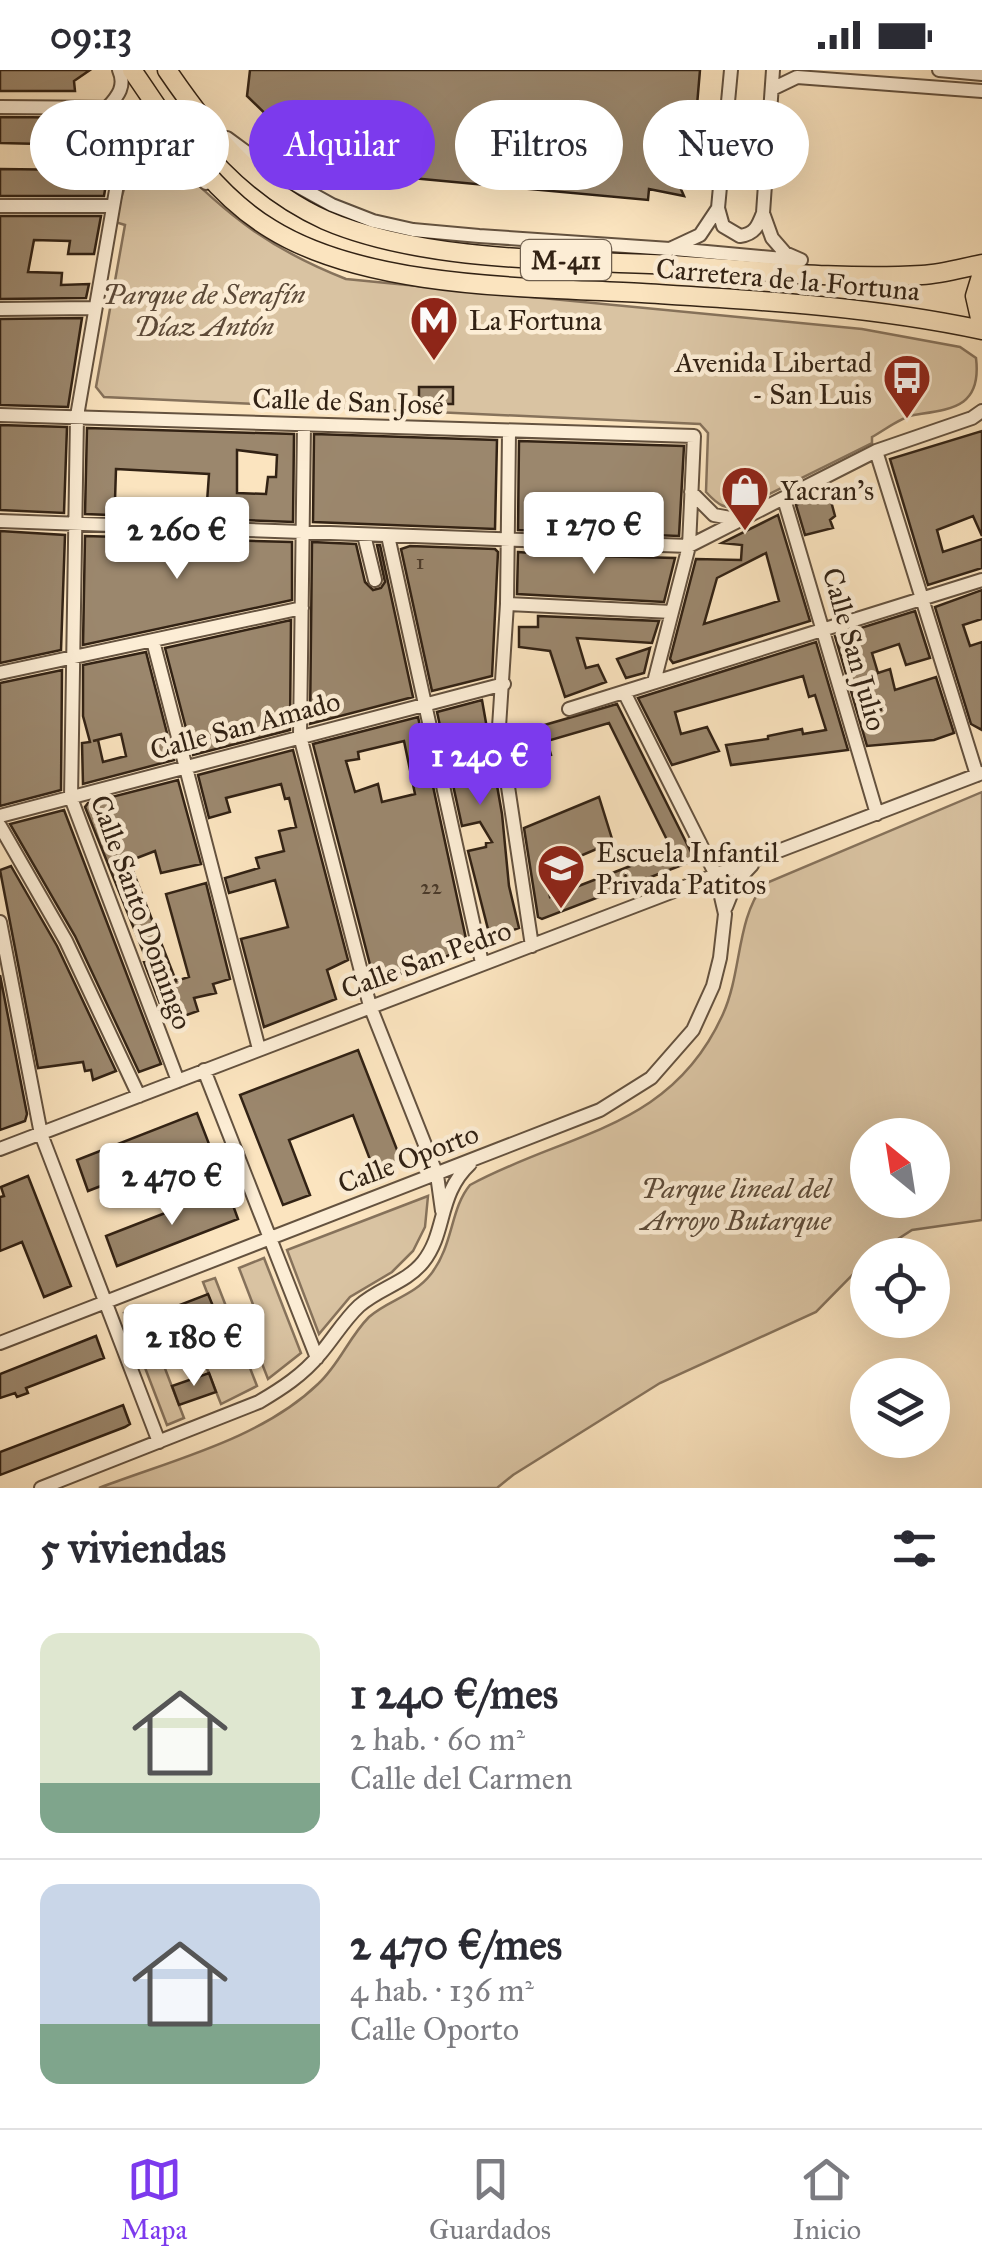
<!DOCTYPE html>
<html lang="es">
<meta charset="utf-8">
<style>
:root{--surface:#fff;--page:#f2f2f3;--text:#2b2b33;--muted:#7c7c81;--line:#e1e1e2;--accent:#7c3aed}
body{margin:0;font-family:"IM FELL Great Primer",serif;background:var(--page);color:var(--text);height:100vh;display:flex;flex-direction:column;font-size:38px;white-space:nowrap}
*{box-sizing:border-box;margin:0}
p{font-size:32px;color:var(--muted)}
.icon{flex:none;width:55px;height:55px;fill:none;stroke:currentColor;stroke-width:2;stroke-linecap:round;stroke-linejoin:round}
.map{position:relative;height:1418px;overflow:hidden}
.panel{display:flex;flex-direction:column;background:var(--surface);flex:1}
.panel>*{flex:none}
.banner{position:absolute;left:30px;top:30px;width:922px;height:90px;display:flex;gap:20px}
.needle{width:65px;rotate:330deg}
.tools{position:absolute;left:850px;top:1048px;display:grid;gap:20px}
.tools a{display:grid;place-items:center;width:100px;height:100px;border-radius:50%;background:var(--surface);box-shadow:0 10px 40px #0002;font-size:50px}
.price{position:absolute;translate:-50% -85px;padding:0 22px;border-radius:10px;background:#fff;color:#222;font-size:32px;line-height:65px;filter:drop-shadow(0 2px 5px #0008)}
.price::after{content:'';position:absolute;left:50%;top:60px;width:30px;height:22px;margin-left:-15px;background:inherit;clip-path:polygon(0 0,100% 0,50% 100%)}
.price.on{background:var(--accent);color:#fff}
ul{padding:0;list-style:none}
li{display:flex;align-items:center;gap:30px;height:250px;padding:0 40px}
li+li{border-top:2px solid var(--line)}
li span{display:grid;place-items:center;flex:none;width:280px;height:200px;border-radius:20px;color:#555}
li>.icon{margin-inline-start:auto}
span .icon{width:120px;height:120px;fill:#fffc;stroke-width:1}
li b{font-size:42px}
h2{display:flex;justify-content:space-between;align-items:center;height:120px;padding:0 40px;font-size:42px}
.tag{padding:0 35px;border-radius:45px;background:var(--surface);box-shadow:0 10px 40px #0002;font-size:35px;line-height:90px}
.tag.on{background:var(--accent);color:#fff}
.status{display:flex;justify-content:space-between;align-items:center;height:70px;padding:0 50px;background:var(--surface);direction:ltr}
.status svg{height:28px;fill:currentColor}
.tabs{display:flex;justify-content:space-around;align-items:center;height:140px;border-top:2px solid var(--line);background:var(--surface);font-size:28px;color:var(--muted)}
.tabs a{display:grid;justify-items:center;gap:5px}
.tabs .on{color:var(--accent)}
.map>svg:first-child{display:block}
.green{fill:#d9c3a2;stroke:#86725b;stroke-width:2.5;fill-rule:evenodd}
.building{fill:#9b876d;stroke:#322214;stroke-width:2.5;fill-rule:evenodd}
.lines{fill:none;stroke-linecap:round;stroke-linejoin:round}
.minor-casing{stroke:#64523f;stroke-width:16}
.major-casing{stroke:#322214;stroke-width:21}
.minor{stroke:#fcedd5;stroke-width:12}
.major{stroke:#fbe4bf;stroke-width:18}
.labels{text-anchor:middle;stroke-width:9;stroke-linejoin:round;paint-order:stroke}
.number-label{font-size:22px;fill:#4c3b2a}
.shield{fill:#fcedd5;stroke:#6f5f4e;stroke-width:2.5}
.shield-label{font-size:25px;font-weight:bold;fill:#322214}
.street-label{font-size:28px;fill:#322214;stroke:#fcedd5}
.park-label{font-size:28px;font-style:italic;fill:#5c4a38;stroke:#fcedd5}
.poi-label{font-size:28px;fill:#322214;stroke:#fcedd5;text-anchor:start}
</style>
<div class="status"><b>09:13</b><svg viewBox="0 0 49 12"><path d="M0 12V9h3v3zM5 12V6h3v6zM10 12V3h3v9zM15 12V0h3v12zM26 1h20v11H26zM47 4h2v5h-2z"/></svg></div>
<div class="map">
<svg width="982" height="1418" viewBox="0 0 982 1418">
<rect width="100%" height="100%" fill="#fbe4bf"/>
<filter id="stains"><feTurbulence type="fractalNoise" baseFrequency=".002" numOctaves="4"/><feColorMatrix values="0 0 0 0 .2 0 0 0 0 .09 0 0 0 0 .02 0 0 0 .5 -.17"/></filter>
<radialGradient id="worn" r=".72"><stop offset=".6" stop-color="#630" stop-opacity="0"/><stop offset="1" stop-color="#630" stop-opacity=".3"/></radialGradient>
<!-- green -->
<path class="green" d="M155,85L172,89C227,146 272,180 346,209L862,259L960,277L976,288C982,338 951,339 914,345C901,347 885,360 872,367V373L743,437C725,440 718,435 706,422L708,363L700,354L104,327L96,317L125,155L115,152C122,123 126,98 155,85Z
M982,722V1150L912,1160L873,1185H868L867,1190L816,1242L660,1313L513,1405L497,1418H99C172,1390 261,1369 318,1314C339,1295 349,1267 369,1247C388,1230 414,1226 431,1204C454,1174 450,1139 470,1115C567,1062 671,1060 723,944C742,902 736,850 764,814ZM868,1065H932V1130H868Z
M428,1126L425,1157L413,1181L392,1202L350,1227L319,1264L287,1180Z
M264,1188L301,1283L268,1309L247,1255L259,1250L239,1198Z
M215,1208L257,1316L221,1334L200,1281L225,1269L203,1212Z
M141,1236L184,1348L167,1355L124,1243Z"/>
<!-- building -->
<path class="building" d="M0,0H90L74,11L75,21H0Z
M250,0H700L690,118L680,117L684,126L649,119L648,130L369,104L319,85L284,62L247,26Z
M0,47L117,48L104,126H0V99L80,100L84,75L0,73Z
M0,146H101L94,184H68L70,171L34,170L28,202L62,203L61,215L89,214L86,228L0,229Z
M82,248L68,337L0,335V249Z
M419,317H453V334H419Z
M0,355L67,357L64,443L0,440Z
M87,358L294,364L293,452L85,444ZM237,380L277,385L276,407H268L266,424L237,423ZM116,399L209,404L207,432L115,430Z
M982,361V466L973,446L937,460L943,482L982,469V498L928,515L890,389Z
M314,364L497,370L495,459L313,452Z
M519,371L684,376L679,466L518,460Z
M828,420L835,446L830,450L833,458L805,465L796,435Z
M778,445L810,551L673,593L670,589L696,489L741,490L742,475L722,473ZM766,483L779,531L704,554L717,508Z
M0,461L65,465L61,580L0,593Z
M85,466L292,472V530L83,575Z
M312,472L356,474L365,512L373,520L381,518L385,512L377,475H380L413,627L310,654Z
M410,476L495,479L498,482L492,606L432,621L401,479Z
M518,482L556,485L675,488L664,532L517,524Z
M982,520V549L963,555L970,576L982,572V660L971,654L935,537Z
M915,541L930,588L906,595L899,574L872,583L878,603L890,599L895,620L936,607L954,663L934,670L867,676L835,566Z
M538,546L659,551L652,573L577,568L586,598L598,595L606,612L565,627L550,581L519,577V557H538Z
M291,550L290,660L193,685L165,578Z
M816,572L848,680L731,695L726,675L768,669V666L802,659L803,664L826,660L815,625L809,627L803,606L675,642L681,664L707,657L719,681L672,695L638,628Z
M650,578L644,603L626,608L617,589Z
M146,582L174,690L83,714L82,673L90,672L83,646V595ZM121,664L126,686L103,692L98,670L93,671Z
M62,600L61,720L0,736V613Z
M482,630L502,744L509,816L519,858L496,866L489,863L468,781L486,777V773L492,772L480,752L462,756L437,642Z
M617,634L695,790L542,849L538,847L524,758L599,727L613,772L545,801L550,827L672,780L609,653L547,671L551,685L515,696L510,665Z
M418,647L468,878L375,914L313,674ZM404,671L415,724L382,732L378,714L355,722L346,691L359,689L358,682Z
M293,680L348,890L327,900L336,929L264,957L241,869L288,857L275,810L229,823L225,808L259,798L256,788L284,781L279,761L296,757L289,728L285,729L281,714L226,728L230,742L209,748L198,705Z
M178,710L201,794L161,803L155,781L129,791L176,911L189,907L166,824L206,813L230,909L213,914L216,923L194,928L198,941L167,952L144,892L147,891L85,737L88,733Z
M64,740L161,994L139,1002L75,866L10,754Z
M11,796L57,876L116,1001L93,1010L91,1000L85,1001L83,992L38,998L0,800Z
M0,905L27,1044L25,1051L0,1060Z
M358,980L401,1090L374,1100L353,1045L289,1070L310,1125L283,1135L240,1025Z
M197,1043L209,1074L88,1121L77,1090Z
M28,1106L71,1216L44,1227L22,1172L0,1181V1127L4,1126L1,1117Z
M227,1119L238,1149L117,1196L106,1166Z
M208,1224L215,1241L208,1244L210,1247L191,1255L192,1259L180,1264L179,1260L153,1269L146,1248Z
M96,1266L104,1288L26,1318L28,1323L17,1327L15,1323L0,1328V1304Z
M209,1303L216,1322L179,1335L172,1316Z
M123,1335L130,1354L125,1357L0,1405V1382Z"/>
<g class="lines">
<!-- minor casing -->
<g class="minor-casing">
<path id="minor" d="M773,0L763,143L772,168L785,183L801,190
M939,0L982,4
M772,19L797,7L982,21
M0,37L121,38L129,45L77,346L71,728L178,1011
M108,37C118,26 126,16 119,0
M227,68L276,104L332,135L373,151L413,160L479,166L670,179L700,165L718,138L731,0
M118,105L138,86L165,78L175,83L206,113
M0,136H111
M718,138L723,156L740,166C755,164 758,156 763,143
M674,179L794,190
M0,239L94,238
M0,345L694,366L689,476L654,612
M304,355L300,666L370,936L437,1105L442,1141
M509,362L507,534L499,657L532,876
M876,381L977,705
M691,422L714,445L741,450
M784,429L877,744
M0,451L689,476L876,381L972,348L982,341
M364,465L375,510
M388,466L482,893
M507,534L672,542
M153,571L259,979
M0,603L302,538
M569,639L982,510
M0,746L504,614
M0,756L66,871L139,1026
M726,837L736,812L752,795
M0,852L41,1064L159,1372
M204,1000L317,1288
M0,1079L982,703
M0,1273L600,1040L651,1008L693,960L713,916L720,888L725,844L716,805L624,622
M41,1418L259,1332C281,1319 303,1305 320,1284C333,1269 344,1250 359,1236C379,1218 406,1213 423,1192C447,1162 437,1125 470,1094"/>
</g>
<!-- major casing -->
<g class="major-casing">
<path id="major" d="M132,0C173,59 208,121 271,159C368,219 529,217 642,223C755,230 870,236 982,260
M167,0C210,63 254,118 325,150C422,192 565,190 671,195C754,200 839,210 922,205C942,204 962,198 982,194
M982,203L975,226L982,257"/>
</g>
<!-- minor -->
<use href="#minor" class="minor"/>
<!-- major -->
<use href="#major" class="major"/>
</g>
<!-- icons -->
<defs>
<g id="metro-pin" transform="scale(2.5)"><path d="M0 17L-7.5 6A9.5 9.5 0 1 1 7.5 6Z" fill="#8f2418" stroke="#fcedd5"/><path d="M-5.5 5V-5H-3L0 0L3-5H5.5V5H3V-.5L0 4L-3-.5V5Z" fill="#fff"/></g>
<g id="bus-pin" transform="scale(2.5)"><path d="M0 17L-7.5 6A9.5 9.5 0 1 1 7.5 6Z" fill="#8f2418" stroke="#fcedd5"/><path d="M-5-6H5V4H4V6H2V4H-2V6H-4V4H-5ZM-3.5-4V0h7V-4ZM-3.5 1.2v1.5H-2V1.2ZM2 1.2v1.5H3.5V1.2Z" fill="#fff"/></g>
<g id="shop-pin" transform="scale(2.5)"><path d="M0 17L-7.5 6A9.5 9.5 0 1 1 7.5 6Z" fill="#8f2418" stroke="#fcedd5"/><path d="M-5-2.5h2.3a2.7 3.5 0 0 1 5.4 0H5L5.5 6h-11ZM-1.5-2.5h3a1.5 2.3 0 0 0-3 0Z" fill="#fff"/></g>
<g id="school-pin" transform="scale(2.5)"><path d="M0 17L-7.5 6A9.5 9.5 0 1 1 7.5 6Z" fill="#8f2418" stroke="#fcedd5"/><path d="M0-5L7-2L0 1L-7-2ZM-4 1L0 2.5L4 1V4Q0 6-4 4Z" fill="#fff"/></g>
</defs>
<g fill-rule="evenodd">
<use href="#metro-pin" x="434" y="250"/>
<use href="#bus-pin" x="907" y="308"/>
<use href="#shop-pin" x="745" y="420"/>
<use href="#school-pin" x="561" y="798"/>
</g>
<g class="labels">
<!-- number labels -->
<g class="number-label">
<text x="420" y="499">1</text>
<text x="431" y="824">22</text>
</g>
<!-- shield labels -->
<rect class="shield" x="521" y="170" width="90" height="40" rx="8"/>
<g class="shield-label">
<text x="566" y="199">M-411</text>
</g>
<!-- street labels -->
<g class="street-label">
<text transform="translate(788 209) rotate(5)" y="10">Carretera de la Fortuna</text>
<text transform="translate(348 331) rotate(2)" y="10">Calle de San José</text>
<text transform="translate(855 579) rotate(74)" y="10">Calle San Julio</text>
<text transform="translate(245 655) rotate(-15)" y="10">Calle San Amado</text>
<text transform="translate(142 842) rotate(70)" y="10">Calle Santo Domingo</text>
<text transform="translate(426 889) rotate(-20)" y="10">Calle San Pedro</text>
<text transform="translate(408 1088) rotate(-21)" y="10">Calle Oporto</text>
</g>
<!-- park labels -->
<g class="park-label">
<text x="204" y="234">Parque de Serafín<tspan x="204" dy="32">Díaz Antón</tspan></text>
<text x="736" y="1128">Parque lineal del<tspan x="736" dy="32">Arroyo Butarque</tspan></text>
</g>
<!-- poi labels -->
<g class="poi-label">
<text x="469" y="260">La Fortuna</text>
<text x="872" y="302" text-anchor="end">Avenida Libertad<tspan x="872" dy="32">- San Luis</tspan></text>
<text x="780" y="430">Yacran's</text>
<text x="596" y="792">Escuela Infantil<tspan x="596" dy="32">Privada Patitos</tspan></text>
</g>
</g>
<rect width="100%" height="100%" filter="url(#stains)"/>
<rect width="100%" height="100%" fill="url(#worn)"/>
</svg>
<div class="tools">
<a><svg class="needle" viewBox="-14 -14 28 28"><path d="M0-13l5 13h-10z" fill="#e53935"/><path d="M0 13l5-13h-10z" fill="#7c7c81"/></svg></a>
<a><svg class="icon" aria-label="locate" viewBox="0 0 24 24"><circle cx="12" cy="12" r="6"/><path d="M12 2v4M12 18v4M2 12h4M18 12h4"/></svg></a>
<a><svg class="icon" aria-label="layers" viewBox="0 0 24 24"><path d="M12 4l9 5-9 5-9-5zM3 14l9 5 9-5"/></svg></a>
</div>
<b class="price" style="left:594px;top:507px">1 270 €</b>
<b class="price" style="left:177px;top:512px">2 260 €</b>
<b class="price on" style="left:480px;top:738px">1 240 €</b>
<b class="price" style="left:172px;top:1158px">2 470 €</b>
<b class="price" style="left:194px;top:1319px">2 180 €</b>
<div class="banner">
<a class="tag">Comprar</a>
<a class="tag on">Alquilar</a>
<a class="tag">Filtros</a>
<a class="tag">Nuevo</a>
</div>
</div>
<section class="panel">
<h2>5 viviendas<svg class="icon" aria-label="filters" viewBox="0 0 24 24"><path d="M4 7h16M4 17h16"/><circle cx="9" cy="7" r="2"/><circle cx="15" cy="17" r="2"/></svg></h2>
<ul>
<li><span style="background:linear-gradient(#dfe7d0 75%,#7fa58c 0)"><svg class="icon" aria-label="home" viewBox="0 0 24 24"><path d="M3 11l9-7 9 7M6 9v11h12V9"/></svg></span><div><b>1 240 €/mes</b><p>2 hab. · 60 m²</p><p>Calle del Carmen</p></div></li>
<li><span style="background:linear-gradient(#c9d6e8 70%,#7fa58c 0)"><svg class="icon" aria-label="home" viewBox="0 0 24 24"><path d="M3 11l9-7 9 7M6 9v11h12V9"/></svg></span><div><b>2 470 €/mes</b><p>4 hab. · 136 m²</p><p>Calle Oporto</p></div></li>
</ul>
</section>
<nav class="tabs">
<a class="on"><svg class="icon" aria-label="map" viewBox="0 0 24 24"><path d="M3 6l6-2 6 2 6-2v14l-6 2-6-2-6 2zM9 4v14M15 6v14"/></svg>Mapa</a>
<a><svg class="icon" aria-label="saved" viewBox="0 0 24 24"><path d="M7 4h10v16l-5-4-5 4z"/></svg>Guardados</a>
<a><svg class="icon" aria-label="home" viewBox="0 0 24 24"><path d="M3 11l9-7 9 7M6 9v11h12V9"/></svg>Inicio</a>
</nav>
